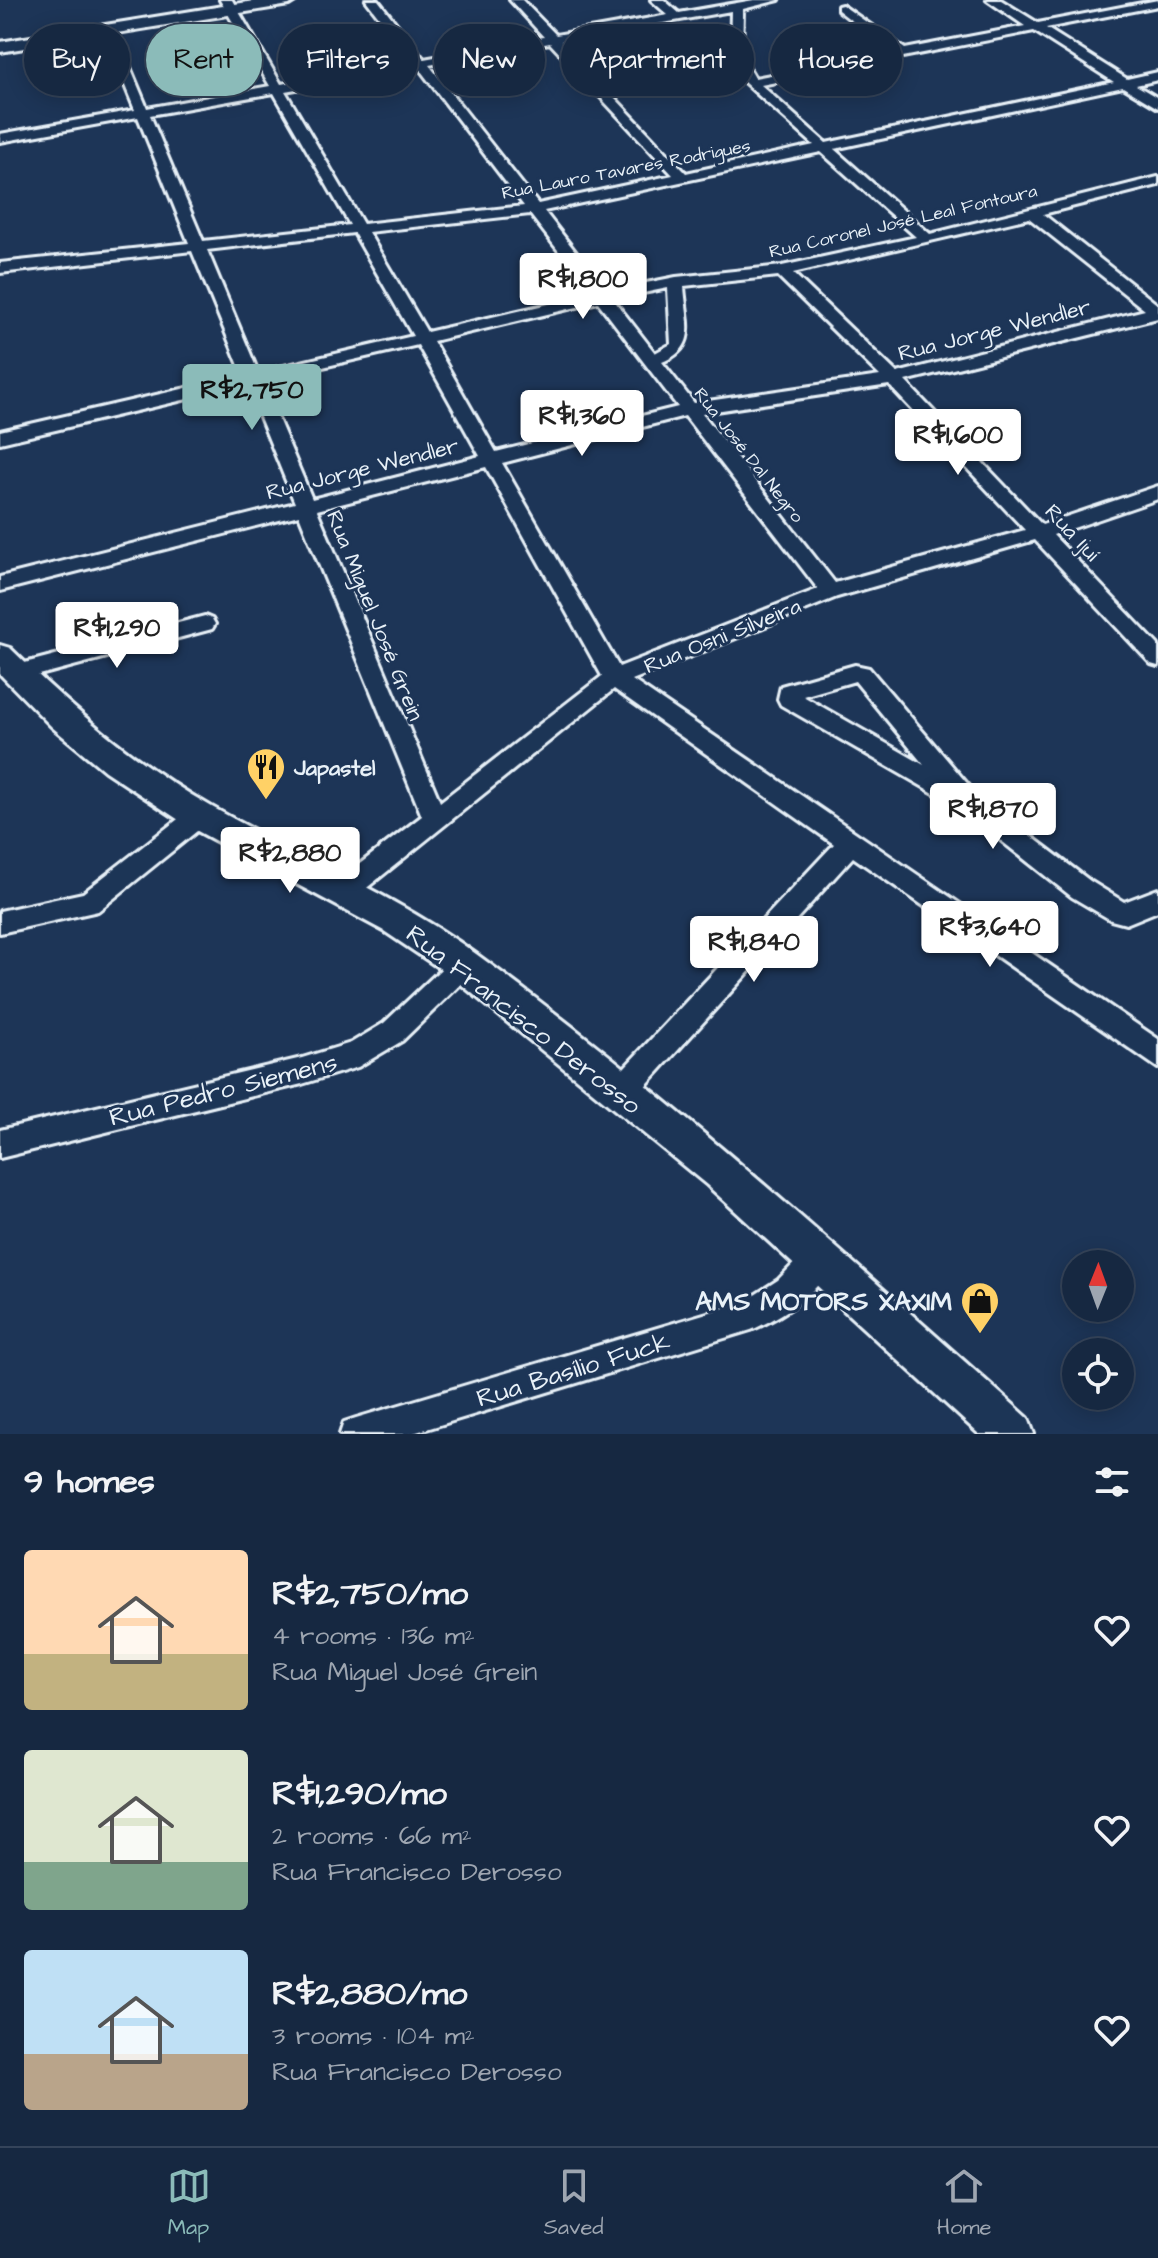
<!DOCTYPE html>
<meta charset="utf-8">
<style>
:root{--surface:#162841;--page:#23344c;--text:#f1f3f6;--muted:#9ea6b1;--line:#35445a;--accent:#8bbbb9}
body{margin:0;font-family:"Architects Daughter",sans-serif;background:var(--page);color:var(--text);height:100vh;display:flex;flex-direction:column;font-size:30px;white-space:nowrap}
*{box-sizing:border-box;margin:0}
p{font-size:26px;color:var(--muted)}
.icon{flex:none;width:44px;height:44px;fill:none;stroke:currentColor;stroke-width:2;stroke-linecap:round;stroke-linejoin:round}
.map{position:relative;height:1434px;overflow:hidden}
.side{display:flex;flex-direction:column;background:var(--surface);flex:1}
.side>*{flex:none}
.banner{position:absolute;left:24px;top:24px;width:1110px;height:72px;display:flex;gap:16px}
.needle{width:52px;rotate:1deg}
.fabs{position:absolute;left:1062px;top:1250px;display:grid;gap:16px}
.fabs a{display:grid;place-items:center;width:72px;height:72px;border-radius:50%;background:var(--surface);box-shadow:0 4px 20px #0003,0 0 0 2px var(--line);font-size:40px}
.price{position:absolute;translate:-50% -68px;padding:0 18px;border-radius:8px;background:#fff;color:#222;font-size:26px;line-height:52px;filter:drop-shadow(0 2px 4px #0008)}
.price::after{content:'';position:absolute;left:50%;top:48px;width:24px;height:18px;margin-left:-12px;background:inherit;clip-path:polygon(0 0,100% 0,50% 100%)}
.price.active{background:var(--accent);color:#111}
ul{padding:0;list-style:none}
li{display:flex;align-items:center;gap:24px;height:200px;padding:0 24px}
li span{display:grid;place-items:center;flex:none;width:224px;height:160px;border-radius:8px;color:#555}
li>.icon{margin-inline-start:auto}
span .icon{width:96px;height:96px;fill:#fffc;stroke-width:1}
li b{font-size:34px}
h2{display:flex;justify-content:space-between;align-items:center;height:96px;padding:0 24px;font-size:34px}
.tag{padding:0 28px;border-radius:36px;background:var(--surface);box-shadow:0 4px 20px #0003,0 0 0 2px var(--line);font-size:28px;line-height:72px}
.tag.active{background:var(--accent);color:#111}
.dock{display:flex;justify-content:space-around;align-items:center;height:112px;border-top:2px solid var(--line);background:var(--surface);font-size:22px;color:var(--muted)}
.dock a{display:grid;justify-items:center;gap:4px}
.dock .active{color:var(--accent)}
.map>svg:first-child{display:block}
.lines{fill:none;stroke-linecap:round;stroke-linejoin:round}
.street-casing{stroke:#e8f1f8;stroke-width:6}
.secondary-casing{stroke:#e8f1f8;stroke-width:6}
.street{fill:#1d3557;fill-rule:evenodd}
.secondary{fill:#1d3557;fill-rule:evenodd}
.labels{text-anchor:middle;stroke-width:6;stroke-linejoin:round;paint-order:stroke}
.far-street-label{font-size:18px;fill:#e8f1f8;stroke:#1d3557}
.street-label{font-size:22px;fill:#e8f1f8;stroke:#1d3557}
.poi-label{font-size:22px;font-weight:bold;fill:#e8f1f8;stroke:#1d3557;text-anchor:start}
.near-street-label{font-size:26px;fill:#e8f1f8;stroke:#1d3557}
.near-poi-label{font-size:26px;font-weight:bold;fill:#e8f1f8;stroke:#1d3557;text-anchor:end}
</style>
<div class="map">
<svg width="1158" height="1434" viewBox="0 0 1158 1434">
<rect width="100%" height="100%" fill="#1d3557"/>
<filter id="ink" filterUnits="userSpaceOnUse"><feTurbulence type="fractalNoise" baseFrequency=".0125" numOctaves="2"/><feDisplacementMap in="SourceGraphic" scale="16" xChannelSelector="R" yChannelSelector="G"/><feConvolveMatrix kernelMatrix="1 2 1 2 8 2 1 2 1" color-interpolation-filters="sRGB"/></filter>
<g filter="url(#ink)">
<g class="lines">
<!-- street casing -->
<g class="street-casing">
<path id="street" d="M220,0H232L281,84L413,61L366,0H378L424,59L544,37L510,0H522L556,35L668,15L651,0H664L679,13L754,0H779L743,9L742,56L755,78L892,52L838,10V6L842,5L905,49L1025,26L987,0H1001L1038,23L1158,0V6L1046,28L1127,79L1158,72V80L1136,85L1158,98V108L1123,87L834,149L930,234L1158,177V185L1043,214L1158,305V318L905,381L1042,525L1158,486V499L1053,535L1158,645V666L1151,664L1035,540L837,597L632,680L1158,1039V1068L853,857L630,1103L620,1107L610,1103L606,1093L610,1083L834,844L614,689L353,899L344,902L335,899L332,891L335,883L422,816L299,515L0,591V577L295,503L247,385L0,443V431L243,375L192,251L0,273V263L189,243L138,117L0,142V134L135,110L102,29L108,25L114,29L147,108L270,86ZM731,11L730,56L745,83L814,145L686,173L561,41ZM1034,31L1114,82L826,143L761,85ZM550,43L673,175L538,204L429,65ZM418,67L524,206L363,224L285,91ZM274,93L350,225L203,241L150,115ZM821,152L916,237L782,266L676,277L606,291L544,211ZM530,214L592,294L427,332L368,232ZM1029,218L1145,310L897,373L793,273ZM354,233L413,336L258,372L207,250ZM778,276L880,376L694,403L662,362C700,347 686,321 684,286ZM668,288L671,344L655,353L613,299ZM598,302L678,407L496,452L433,341ZM418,345L480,456L312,499L262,381ZM889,385L1025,530L835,583L702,413ZM685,416L818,589L619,667L502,463ZM486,467L602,676L440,802L317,510Z
M205,616L212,619L215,624L212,629L17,681L9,679L6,673L9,667L17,665Z
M855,665L869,668L976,794L1090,881L1124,902L1158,889V911L1126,924L1111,920L1072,897L960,808L781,705L778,699L781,686ZM855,681L924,765L803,696Z
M199,806L207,809L211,816L207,823L98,911L0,933V911L83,893L191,809Z
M463,953L472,957L476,965L472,973L402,1041L358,1067L302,1084L0,1158V1130L302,1058L351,1043L384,1023L454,957Z
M820,1244L831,1248L835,1259C822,1291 782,1317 751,1330L410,1434H340L344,1422L356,1418L744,1302L778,1280L809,1248Z"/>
</g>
<!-- secondary casing -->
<g class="secondary-casing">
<path id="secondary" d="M260,0H297L289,5L0,52V42Z
M0,645L10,648C72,709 136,764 212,807C300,857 394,894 476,954C671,1096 848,1258 1028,1418L1034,1434H979L707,1185L451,976L384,931L188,826L105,771L52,727L0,674Z"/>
</g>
<!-- street -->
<use href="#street" class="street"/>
<!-- secondary -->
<use href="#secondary" class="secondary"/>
</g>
</g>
<!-- icons -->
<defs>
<g id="restaurant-pin" transform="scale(2)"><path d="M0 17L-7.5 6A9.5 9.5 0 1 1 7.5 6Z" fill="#ffd166" stroke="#1d3557"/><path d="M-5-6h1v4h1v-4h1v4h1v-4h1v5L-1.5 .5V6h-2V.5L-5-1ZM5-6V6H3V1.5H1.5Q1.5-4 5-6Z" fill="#111"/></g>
<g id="shop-pin" transform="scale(2)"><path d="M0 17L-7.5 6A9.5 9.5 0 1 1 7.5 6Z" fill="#ffd166" stroke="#1d3557"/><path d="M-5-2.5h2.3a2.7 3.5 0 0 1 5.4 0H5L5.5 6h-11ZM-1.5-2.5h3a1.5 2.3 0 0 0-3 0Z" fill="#111"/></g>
</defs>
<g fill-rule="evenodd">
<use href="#restaurant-pin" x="266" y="767"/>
<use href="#shop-pin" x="980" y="1301"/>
</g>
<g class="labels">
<!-- far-street labels -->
<g class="far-street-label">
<text transform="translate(626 169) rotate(-11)" y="6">Rua Lauro Tavares Rodrigues</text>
<text transform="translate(903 221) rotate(-13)" y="6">Rua Coronel José Leal Fontoura</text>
<text transform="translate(749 455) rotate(52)" y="6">Rua José Dal Negro</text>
</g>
<!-- street labels -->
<g class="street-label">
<text transform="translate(994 329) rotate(-14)" y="8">Rua Jorge Wendler</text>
<text transform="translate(362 468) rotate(-14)" y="8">Rua Jorge Wendler</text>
<text transform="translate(1073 532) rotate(47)" y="8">Rua Ijuí</text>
<text transform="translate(376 615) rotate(68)" y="8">Rua Miguel José Grein</text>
<text transform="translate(722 635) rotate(-22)" y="8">Rua Osni Silveira</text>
</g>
<!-- poi labels -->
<g class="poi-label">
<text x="294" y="775">Japastel</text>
</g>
<!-- near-street labels -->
<g class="near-street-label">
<text transform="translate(524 1019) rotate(38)" y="9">Rua Francisco Derosso</text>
<text transform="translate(223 1089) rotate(-14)" y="9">Rua Pedro Siemens</text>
<text transform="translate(573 1369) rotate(-17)" y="9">Rua Basílio Fuck</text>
</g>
<!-- near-poi labels -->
<g class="near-poi-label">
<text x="952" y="1310">AMS MOTORS XAXIM</text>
</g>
</g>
</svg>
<div class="fabs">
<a><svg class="needle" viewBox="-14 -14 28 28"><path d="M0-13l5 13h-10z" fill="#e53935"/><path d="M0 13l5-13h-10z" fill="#9ea6b1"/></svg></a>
<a><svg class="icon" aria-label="locate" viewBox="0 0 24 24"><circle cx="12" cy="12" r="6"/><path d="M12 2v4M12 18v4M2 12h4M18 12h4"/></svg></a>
</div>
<b class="price" style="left:583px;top:321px">R$1,800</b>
<b class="price active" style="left:252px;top:432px">R$2,750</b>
<b class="price" style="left:582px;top:458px">R$1,360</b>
<b class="price" style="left:958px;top:477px">R$1,600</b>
<b class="price" style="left:117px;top:670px">R$1,290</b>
<b class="price" style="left:993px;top:851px">R$1,870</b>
<b class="price" style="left:290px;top:895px">R$2,880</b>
<b class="price" style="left:990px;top:969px">R$3,640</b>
<b class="price" style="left:754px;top:984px">R$1,840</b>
<div class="banner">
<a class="tag">Buy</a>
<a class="tag active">Rent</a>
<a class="tag">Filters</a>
<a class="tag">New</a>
<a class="tag">Apartment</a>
<a class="tag">House</a>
</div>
</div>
<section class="side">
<h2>9 homes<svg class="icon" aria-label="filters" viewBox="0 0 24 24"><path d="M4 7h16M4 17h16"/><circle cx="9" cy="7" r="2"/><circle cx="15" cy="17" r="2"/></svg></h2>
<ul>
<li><span style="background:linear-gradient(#ffd9b3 65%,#c2b280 0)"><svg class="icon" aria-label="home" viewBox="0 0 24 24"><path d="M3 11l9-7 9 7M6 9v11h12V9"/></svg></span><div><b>R$2,750/mo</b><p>4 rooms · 136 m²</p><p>Rua Miguel José Grein</p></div><svg class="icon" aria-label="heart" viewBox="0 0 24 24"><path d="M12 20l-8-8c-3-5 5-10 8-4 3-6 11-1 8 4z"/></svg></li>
<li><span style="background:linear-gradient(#dfe7d0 70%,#7fa58c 0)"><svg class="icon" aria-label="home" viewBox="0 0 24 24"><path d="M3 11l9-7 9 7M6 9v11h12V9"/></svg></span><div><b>R$1,290/mo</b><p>2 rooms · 66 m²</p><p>Rua Francisco Derosso</p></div><svg class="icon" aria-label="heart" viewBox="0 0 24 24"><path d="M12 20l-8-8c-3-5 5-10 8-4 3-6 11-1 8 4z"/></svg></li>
<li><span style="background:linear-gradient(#bfe0f5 65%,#b9a48a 0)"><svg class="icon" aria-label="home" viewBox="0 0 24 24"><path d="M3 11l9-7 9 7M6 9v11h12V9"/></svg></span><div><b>R$2,880/mo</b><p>3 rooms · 104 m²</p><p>Rua Francisco Derosso</p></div><svg class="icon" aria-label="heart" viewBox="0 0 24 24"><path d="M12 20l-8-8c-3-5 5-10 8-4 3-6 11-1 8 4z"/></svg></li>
</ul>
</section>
<nav class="dock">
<a class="active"><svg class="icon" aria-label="map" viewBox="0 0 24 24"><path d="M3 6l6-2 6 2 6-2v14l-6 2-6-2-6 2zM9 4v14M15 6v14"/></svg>Map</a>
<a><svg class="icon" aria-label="saved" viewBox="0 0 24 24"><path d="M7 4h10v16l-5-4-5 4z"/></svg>Saved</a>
<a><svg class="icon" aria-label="home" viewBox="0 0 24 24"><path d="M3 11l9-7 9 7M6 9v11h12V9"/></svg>Home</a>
</nav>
